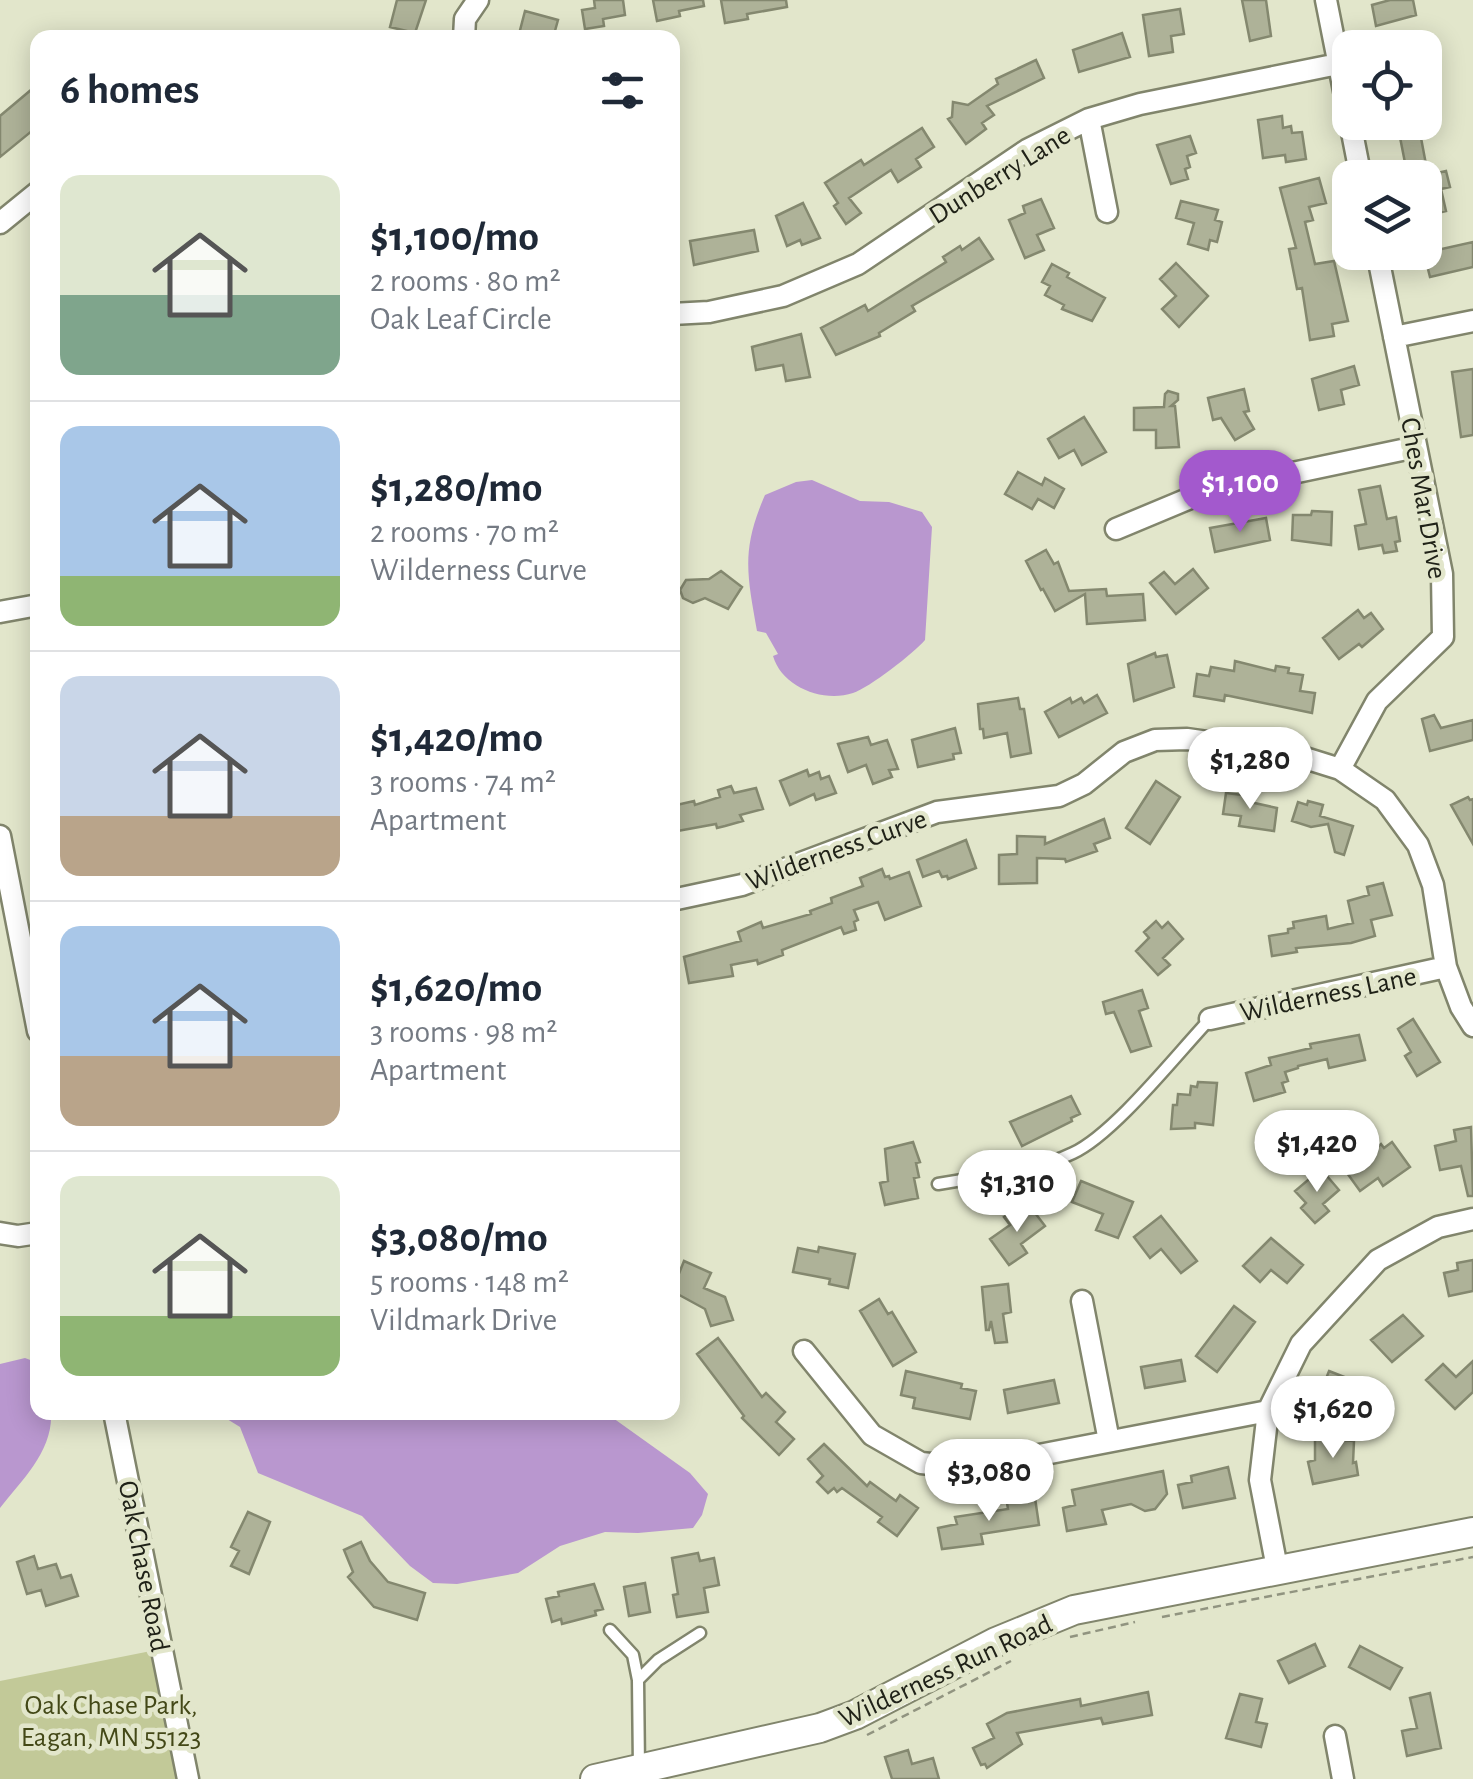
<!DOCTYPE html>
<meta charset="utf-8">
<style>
:root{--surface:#fff;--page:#f6f6f7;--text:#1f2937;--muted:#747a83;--line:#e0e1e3;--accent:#a359cd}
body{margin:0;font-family:"Alegreya Sans",sans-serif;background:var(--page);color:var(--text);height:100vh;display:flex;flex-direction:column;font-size:38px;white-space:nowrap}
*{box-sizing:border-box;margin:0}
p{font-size:32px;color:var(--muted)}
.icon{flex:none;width:55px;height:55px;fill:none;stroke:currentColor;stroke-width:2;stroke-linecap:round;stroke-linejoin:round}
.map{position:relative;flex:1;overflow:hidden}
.details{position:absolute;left:30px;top:30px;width:650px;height:1390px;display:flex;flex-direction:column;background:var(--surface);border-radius:20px;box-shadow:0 5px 25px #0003}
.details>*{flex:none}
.buttons{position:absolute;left:1332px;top:30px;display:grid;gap:20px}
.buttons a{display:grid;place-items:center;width:110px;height:110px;border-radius:20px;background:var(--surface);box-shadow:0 5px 25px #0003;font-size:50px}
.price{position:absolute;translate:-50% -85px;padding:0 22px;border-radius:35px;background:#fff;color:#222;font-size:32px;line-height:65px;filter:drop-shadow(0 2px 5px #0008)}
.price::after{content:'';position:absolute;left:50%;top:60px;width:30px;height:22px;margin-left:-15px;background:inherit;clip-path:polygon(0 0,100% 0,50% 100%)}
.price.active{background:var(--accent);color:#fff}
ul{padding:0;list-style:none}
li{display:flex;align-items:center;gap:30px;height:250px;padding:0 30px}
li+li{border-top:2px solid var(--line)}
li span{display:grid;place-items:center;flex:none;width:280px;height:200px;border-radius:20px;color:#555}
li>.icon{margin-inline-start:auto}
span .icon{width:120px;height:120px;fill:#fffc;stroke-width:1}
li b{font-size:42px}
h2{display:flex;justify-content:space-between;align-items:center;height:120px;padding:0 30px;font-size:42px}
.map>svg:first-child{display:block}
.green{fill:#c2c998}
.water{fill:#b997cf}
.building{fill:#aeb298;stroke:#84886f;stroke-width:2.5}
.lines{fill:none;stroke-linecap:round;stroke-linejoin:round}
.lane-casing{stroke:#81856c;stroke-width:15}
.street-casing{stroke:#81856c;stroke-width:25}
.secondary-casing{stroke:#81856c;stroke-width:32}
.path{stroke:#919480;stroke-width:2.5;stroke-dasharray:8 5;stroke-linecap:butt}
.lane{stroke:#fff;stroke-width:10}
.street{stroke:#fff;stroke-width:20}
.secondary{stroke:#fff;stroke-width:28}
.labels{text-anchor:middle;stroke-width:9;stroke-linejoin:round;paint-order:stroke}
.street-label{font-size:28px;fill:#202218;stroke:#e2e6cb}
.park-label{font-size:28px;fill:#434817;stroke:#e2e6cb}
</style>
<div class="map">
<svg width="1473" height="1779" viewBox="0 0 1473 1779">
<rect width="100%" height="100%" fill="#e2e6cb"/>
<!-- green -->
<path class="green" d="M161,1649L188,1779H0V1681Z"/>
<!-- water -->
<path class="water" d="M812,480L860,501L889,502L922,512L932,527L925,640C914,653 869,688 853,693C823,703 782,687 773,656L778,654L766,633L757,631C747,574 741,550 765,495L796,482Z
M25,1358L33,1361L37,1367L38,1412L51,1413C53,1451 22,1480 0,1508V1364Z
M157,1413H606L690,1473L708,1494L702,1515L693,1528L638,1533L605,1532L560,1546L518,1573L457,1584L433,1583L410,1566L362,1516L258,1473L240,1427L227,1419Z"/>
<!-- building -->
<path class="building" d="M397,0H426L415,33L390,27Z
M594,0H623L625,15L603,19L604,26L585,29L582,10L595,8Z
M653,0H703L704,6L679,11L680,16L657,21Z
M721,0H786L787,7L747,14L748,19L725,23Z
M1242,0H1266L1271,36L1250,41Z
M1390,0H1413L1416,15L1376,26L1372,5Z
M1180,9L1184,34L1171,36L1173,52L1149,56L1143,15Z
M525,11L558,20L553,38H518Z
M1122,33L1130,57L1079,72L1073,50Z
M1036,60L1044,78L987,106L994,115L982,123L986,129L966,144L948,119L952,117L953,102L968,105L998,84L996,79Z
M38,84V126L0,157V116Z
M1282,116L1283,128L1291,126L1292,133L1302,132L1306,159L1286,162L1285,155L1263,158L1258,120Z
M1397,122H1418L1428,175L1446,171L1450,187L1441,189L1446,211L1425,216V178H1408Z
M922,128L934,147L916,159L921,167L898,182L891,170L849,198L861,213L846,224L834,206L838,203L825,183L861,160L864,165Z
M1190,136L1196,153L1187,156L1190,167L1185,169L1188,179L1171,184L1157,145Z
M1319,178L1326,203L1309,207L1313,220L1305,222L1315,264L1334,261L1348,321L1332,324L1334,336L1310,340L1302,288L1297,289L1289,249L1296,248L1280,188Z
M1041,199L1054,228L1037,235L1044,250L1025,258L1009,220L1025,213L1023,206Z
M1181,201L1218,210L1215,220L1222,222L1217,242L1210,240L1208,250L1188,244L1194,223L1176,218Z
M803,203L820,238L802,245L800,240L787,246L776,216Z
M754,230L758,251L694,265L690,241Z
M979,238L993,259L912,306L915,311L879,333L880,336L836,355L821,328L865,305L868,311L946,262L943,257L960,246L962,250Z
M1473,242V267L1430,277L1424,253Z
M1176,263L1208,296L1179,327L1162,309L1176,296L1160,279Z
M1052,264L1069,273L1067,277L1105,298L1092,321L1062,309L1064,305L1045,295L1050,286L1042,282Z
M801,334L810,377L786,381L783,365L756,370L752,347Z
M1354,366L1359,385L1341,390L1344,404L1319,410L1312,379Z
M1473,369V435L1461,437L1452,372Z
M1244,389L1249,411L1244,412L1254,429L1235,440L1221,418L1213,420L1208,398Z
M1168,391L1178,394V400L1171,406H1175L1179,447L1156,448V430H1134V408L1164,407L1165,394Z
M1084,417L1106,452L1082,465L1074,450L1059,458L1048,439Z
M1018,472L1042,485L1045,478L1064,489L1054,508L1038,499L1032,509L1005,494Z
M1380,486L1387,519L1396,517L1400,541L1395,542L1397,551L1384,553L1382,545L1359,549L1355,526L1366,524L1359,490Z
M1312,511L1332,512L1331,545L1292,540L1293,515H1311Z
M1266,518L1270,540L1215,552L1210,528Z
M1046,550L1054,564L1058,562L1069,591L1106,589L1107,596L1143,594L1145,620L1087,624L1085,594L1055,611L1043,589L1041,590L1026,561Z
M1193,569L1208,588L1176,614L1150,583L1164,572L1175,584Z
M721,571L742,587L728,609L705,598L693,603L683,598L680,590L686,580L709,579Z
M1358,610L1364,618L1371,613L1383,629L1362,647L1359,644L1339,659L1323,638Z
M1155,653L1156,657L1167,655L1174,687L1134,701L1128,664Z
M1235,661L1275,671L1276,666L1289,668L1288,673L1303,675L1300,691L1315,693L1312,713L1225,695L1224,701L1194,696L1197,674L1209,676L1211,667L1234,671Z
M1097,695L1107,713L1059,737L1045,712L1070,698L1072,703L1081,698L1084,703Z
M1018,698L1020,709H1024L1031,753L1011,757L1007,733L984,738L983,729H980L978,704Z
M1434,715L1441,728L1473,720V740L1430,751L1422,719Z
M955,728L961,753L953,754L954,759L918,767L912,740Z
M868,737L871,745L887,740L898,769L889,770L892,777L873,784L866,765L848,772L838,744Z
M807,770L809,776L819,772L821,779L829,776L836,793L816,800L814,794L790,805L780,781Z
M1156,781L1180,797L1150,844L1126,828Z
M731,786L734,793L756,788L763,809L740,815L743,821L725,826L717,828L716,824L672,832V806L694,801L695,805L720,797L718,790Z
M1226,793L1251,796L1250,802L1277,808L1274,831L1239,826L1241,816L1223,814Z
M1468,797L1470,800L1473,799V844L1451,805Z
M1308,801L1323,805L1320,816L1353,826L1344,855L1335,852L1328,824L1311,827L1292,821L1298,802L1307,805Z
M1104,819L1110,838L1094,844L1097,851L1066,862L1065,859L1037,858V883L999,884V855L1017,854V836L1045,837V844Z
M966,840L976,868L948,879L947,876L942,877L939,871L923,877L917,860Z
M882,869L885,877L889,876L890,879L909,872L921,906L885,920L878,902L854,910L858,920L854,922L856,930L844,934L841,927L782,950L783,955L758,964L757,960L731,965L733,976L689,983L684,957L741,941L738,932L761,922L763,928L811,914L810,911L832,903L831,898L863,886L860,878Z
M1383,883L1392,915L1371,920L1375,936L1351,943L1296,948L1297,952L1272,956L1269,936L1288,933V929L1294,928L1293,922L1326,916L1328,929L1353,923L1348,901L1369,895L1367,887Z
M1156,921L1162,928L1168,922L1183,939L1163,958L1170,965L1158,975L1136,951L1149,938L1144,932Z
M1142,990L1148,1008L1139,1011L1151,1046L1131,1052L1114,1012L1106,1014L1103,1002Z
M1413,1019L1440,1062L1417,1076L1405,1056L1411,1052L1398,1029Z
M1359,1035L1365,1060L1329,1068L1327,1059L1298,1066V1068L1285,1072L1288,1081L1282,1083L1285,1092L1254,1101L1246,1073L1271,1065L1269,1058L1311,1048L1310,1044Z
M1198,1082L1217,1083L1213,1125L1195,1123V1128L1171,1129L1173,1105H1177L1178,1094L1190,1095L1191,1086L1197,1087Z
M1071,1096L1080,1114L1071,1118L1072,1121L1022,1146L1010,1122Z
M1471,1127L1473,1196H1468L1461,1166L1440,1170L1435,1146L1456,1141L1454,1130Z
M913,1142L920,1162L916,1163L919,1177L914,1178L918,1198L885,1205L880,1183L888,1181L885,1149Z
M1392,1142L1410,1167L1383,1186L1378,1178L1360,1191L1347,1173L1381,1144L1384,1148Z
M1321,1169L1339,1190L1323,1204L1329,1211L1315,1223L1301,1208L1306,1203L1295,1191Z
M1081,1181L1133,1202L1118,1238L1096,1230L1103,1214L1072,1202Z
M1017,1208L1023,1216L1032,1209L1045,1226L1021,1244L1027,1253L1009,1265L990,1239L1010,1225L1004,1217Z
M1161,1216L1197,1261L1181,1273L1161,1249L1150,1258L1134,1237Z
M1271,1238L1303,1265L1287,1283L1271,1270L1260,1282L1243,1266Z
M819,1247L855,1254L848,1288L829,1284L830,1279L793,1272L798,1248L818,1252Z
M1473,1260V1291L1449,1296L1444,1273L1458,1270L1457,1263Z
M684,1261L711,1273L704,1288L725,1297L733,1320L711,1326L705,1309L672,1291Z
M1008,1284L1011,1312L1003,1314L1007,1342L995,1343L991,1321L989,1330H986L982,1287Z
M879,1299L888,1314L892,1312L916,1352L893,1366L860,1311Z
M1234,1306L1255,1322L1217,1372L1196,1356Z
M1403,1315L1423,1336L1392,1362L1371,1340Z
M718,1338L762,1397L766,1393L785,1412L776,1422L794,1439L779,1455L742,1418L744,1416L697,1354Z
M1181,1360L1185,1381L1145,1388L1141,1367Z
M1473,1361V1392L1455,1409L1426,1380L1443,1364L1456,1377Z
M906,1371L962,1384L961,1388L976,1391L970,1419L913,1408L915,1398L901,1395Z
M1329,1371L1352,1380L1343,1403L1329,1415L1314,1409Z
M1054,1380L1059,1403L1008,1413L1004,1390Z
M1315,1438L1354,1441L1353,1463L1356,1462L1358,1475L1313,1484L1308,1462L1315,1460Z
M824,1444L867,1486L870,1482L896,1501L900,1495L918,1508L897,1536L878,1522L882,1517L842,1488L837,1492L834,1488L828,1493L817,1482L823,1476L808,1459Z
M1228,1467L1235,1498L1183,1508L1178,1485L1192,1482L1191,1476Z
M1163,1471L1167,1494L1155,1509L1145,1511L1131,1504L1102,1510L1106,1524L1067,1531L1063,1508L1075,1505L1072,1490Z
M1035,1498L1039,1525L981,1534L983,1544L942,1549L938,1528L957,1524L955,1517L1008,1509L1007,1503Z
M248,1512L270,1522L249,1574L231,1566L239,1551L231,1547Z
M361,1542L370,1561L388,1582L425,1593L417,1620L374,1607L348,1577L353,1572L344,1550Z
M698,1553L700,1561L714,1558L719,1585L704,1588L708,1612L677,1617L673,1595L678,1594L672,1558Z
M34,1556L38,1569L56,1564L61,1578L71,1575L78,1596L46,1606L41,1590L27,1594L17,1562Z
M645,1583L650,1612L629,1616L624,1587Z
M594,1584L603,1609L595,1611L596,1615L562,1624L561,1619L552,1622L546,1599L559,1596L558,1592Z
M1315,1644L1325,1666L1289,1683L1278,1661Z
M1360,1646L1402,1668L1390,1689L1349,1667Z
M1148,1692L1152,1715L1103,1724L1101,1718L1017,1733L1022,1744L987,1768L985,1764L981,1765L973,1748L994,1738L987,1724L1007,1713L1080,1699L1081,1706Z
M1430,1693L1441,1748L1407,1756L1402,1731L1417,1728L1410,1698Z
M1240,1694L1262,1699L1256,1722L1267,1724L1261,1747L1226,1738Z
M908,1750L912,1764L933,1758L939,1779H892L885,1757Z"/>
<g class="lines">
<!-- lane casing -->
<g class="lane-casing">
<path id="lane" d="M938,1184C982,1176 1032,1173 1073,1153C1114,1134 1176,1055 1210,1019
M610,1630L633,1655L638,1680
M639,1768L638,1680L658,1660L700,1633"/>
</g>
<!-- street casing -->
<g class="street-casing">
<path id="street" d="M1326,0L1350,121
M464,38L465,19L478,0
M1089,119L1107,212
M1350,122L1361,178
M0,223L38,192
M672,314L709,312L783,296L858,264L1027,150L1089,119L1140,104L1338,64
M1394,337L1473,321
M1116,529L1207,491L1416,447
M0,612L38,605
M1340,769L1377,701L1443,637L1442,574L1377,252
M0,836L38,1031
M672,900L742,885L937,812L1059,796L1084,784L1124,752L1155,740L1187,739L1292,754L1340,769L1385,800L1418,845L1433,885L1446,967L1461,1007L1473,1026
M1210,1019L1446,967
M0,1233L18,1236L38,1233
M1082,1301L1109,1441
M804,1351L872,1435L921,1463L972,1468L1268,1411
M114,1412L188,1779
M1277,1568L1260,1480L1268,1411L1301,1344L1378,1260L1438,1227L1473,1219
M1335,1736L1343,1779"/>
</g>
<!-- secondary casing -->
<g class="secondary-casing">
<path id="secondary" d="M595,1779L820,1728L855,1715L996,1642L1074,1610L1473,1532"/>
</g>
<!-- path -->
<path class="path" d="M1162,1617L1473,1557
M1070,1637L1135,1622
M867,1735L1011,1661"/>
<!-- lane -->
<use href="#lane" class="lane"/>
<!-- street -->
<use href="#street" class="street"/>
<!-- secondary -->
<use href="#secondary" class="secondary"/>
</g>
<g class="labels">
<!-- street labels -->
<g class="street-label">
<text transform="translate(999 174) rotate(-32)" y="10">Dunberry Lane</text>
<text transform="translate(1425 498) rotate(80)" y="10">Ches Mar Drive</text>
<text transform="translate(836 849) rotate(-20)" y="10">Wilderness Curve</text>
<text transform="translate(1328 993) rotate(-12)" y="10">Wilderness Lane</text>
<text transform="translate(145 1566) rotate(79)" y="10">Oak Chase Road</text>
<text transform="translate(945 1670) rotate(-25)" y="10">Wilderness Run Road</text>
</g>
<!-- park labels -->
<g class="park-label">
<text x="111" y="1714">Oak Chase Park,<tspan x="111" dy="32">Eagan, MN 55123</tspan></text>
</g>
</g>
</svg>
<div class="buttons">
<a><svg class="icon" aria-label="locate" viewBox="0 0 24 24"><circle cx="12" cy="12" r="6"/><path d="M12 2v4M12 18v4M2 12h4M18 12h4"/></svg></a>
<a><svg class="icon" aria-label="layers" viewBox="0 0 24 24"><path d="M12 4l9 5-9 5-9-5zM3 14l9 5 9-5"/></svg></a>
</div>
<b class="price active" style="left:1240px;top:535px">$1,100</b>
<b class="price" style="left:1250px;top:812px">$1,280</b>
<b class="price" style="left:1317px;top:1195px">$1,420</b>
<b class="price" style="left:1017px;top:1235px">$1,310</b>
<b class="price" style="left:1333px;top:1461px">$1,620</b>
<b class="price" style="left:989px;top:1524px">$3,080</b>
<section class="details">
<h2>6 homes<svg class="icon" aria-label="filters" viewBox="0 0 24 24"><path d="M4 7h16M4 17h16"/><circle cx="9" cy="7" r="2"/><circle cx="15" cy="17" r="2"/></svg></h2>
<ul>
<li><span style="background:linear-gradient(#dfe7d0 60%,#7fa58c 0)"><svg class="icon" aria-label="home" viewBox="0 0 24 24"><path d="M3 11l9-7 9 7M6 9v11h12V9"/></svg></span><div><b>$1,100/mo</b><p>2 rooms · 80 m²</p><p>Oak Leaf Circle</p></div></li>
<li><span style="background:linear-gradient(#a9c7e8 75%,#8fb573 0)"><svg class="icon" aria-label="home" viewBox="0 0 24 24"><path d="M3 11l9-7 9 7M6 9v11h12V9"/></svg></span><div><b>$1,280/mo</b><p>2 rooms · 70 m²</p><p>Wilderness Curve</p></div></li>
<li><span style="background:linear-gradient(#c9d6e8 70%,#b9a48a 0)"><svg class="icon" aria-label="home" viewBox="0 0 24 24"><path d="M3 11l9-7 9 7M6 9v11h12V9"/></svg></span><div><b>$1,420/mo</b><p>3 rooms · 74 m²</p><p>Apartment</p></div></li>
<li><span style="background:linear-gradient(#a9c7e8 65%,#b9a48a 0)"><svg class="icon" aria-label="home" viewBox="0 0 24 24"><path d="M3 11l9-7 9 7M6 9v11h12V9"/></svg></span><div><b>$1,620/mo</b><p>3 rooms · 98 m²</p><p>Apartment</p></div></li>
<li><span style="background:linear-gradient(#dfe7d0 70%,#8fb573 0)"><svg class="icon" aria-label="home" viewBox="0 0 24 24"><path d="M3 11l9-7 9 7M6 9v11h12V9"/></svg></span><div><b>$3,080/mo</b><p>5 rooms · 148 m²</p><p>Vildmark Drive</p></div></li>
</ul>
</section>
</div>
